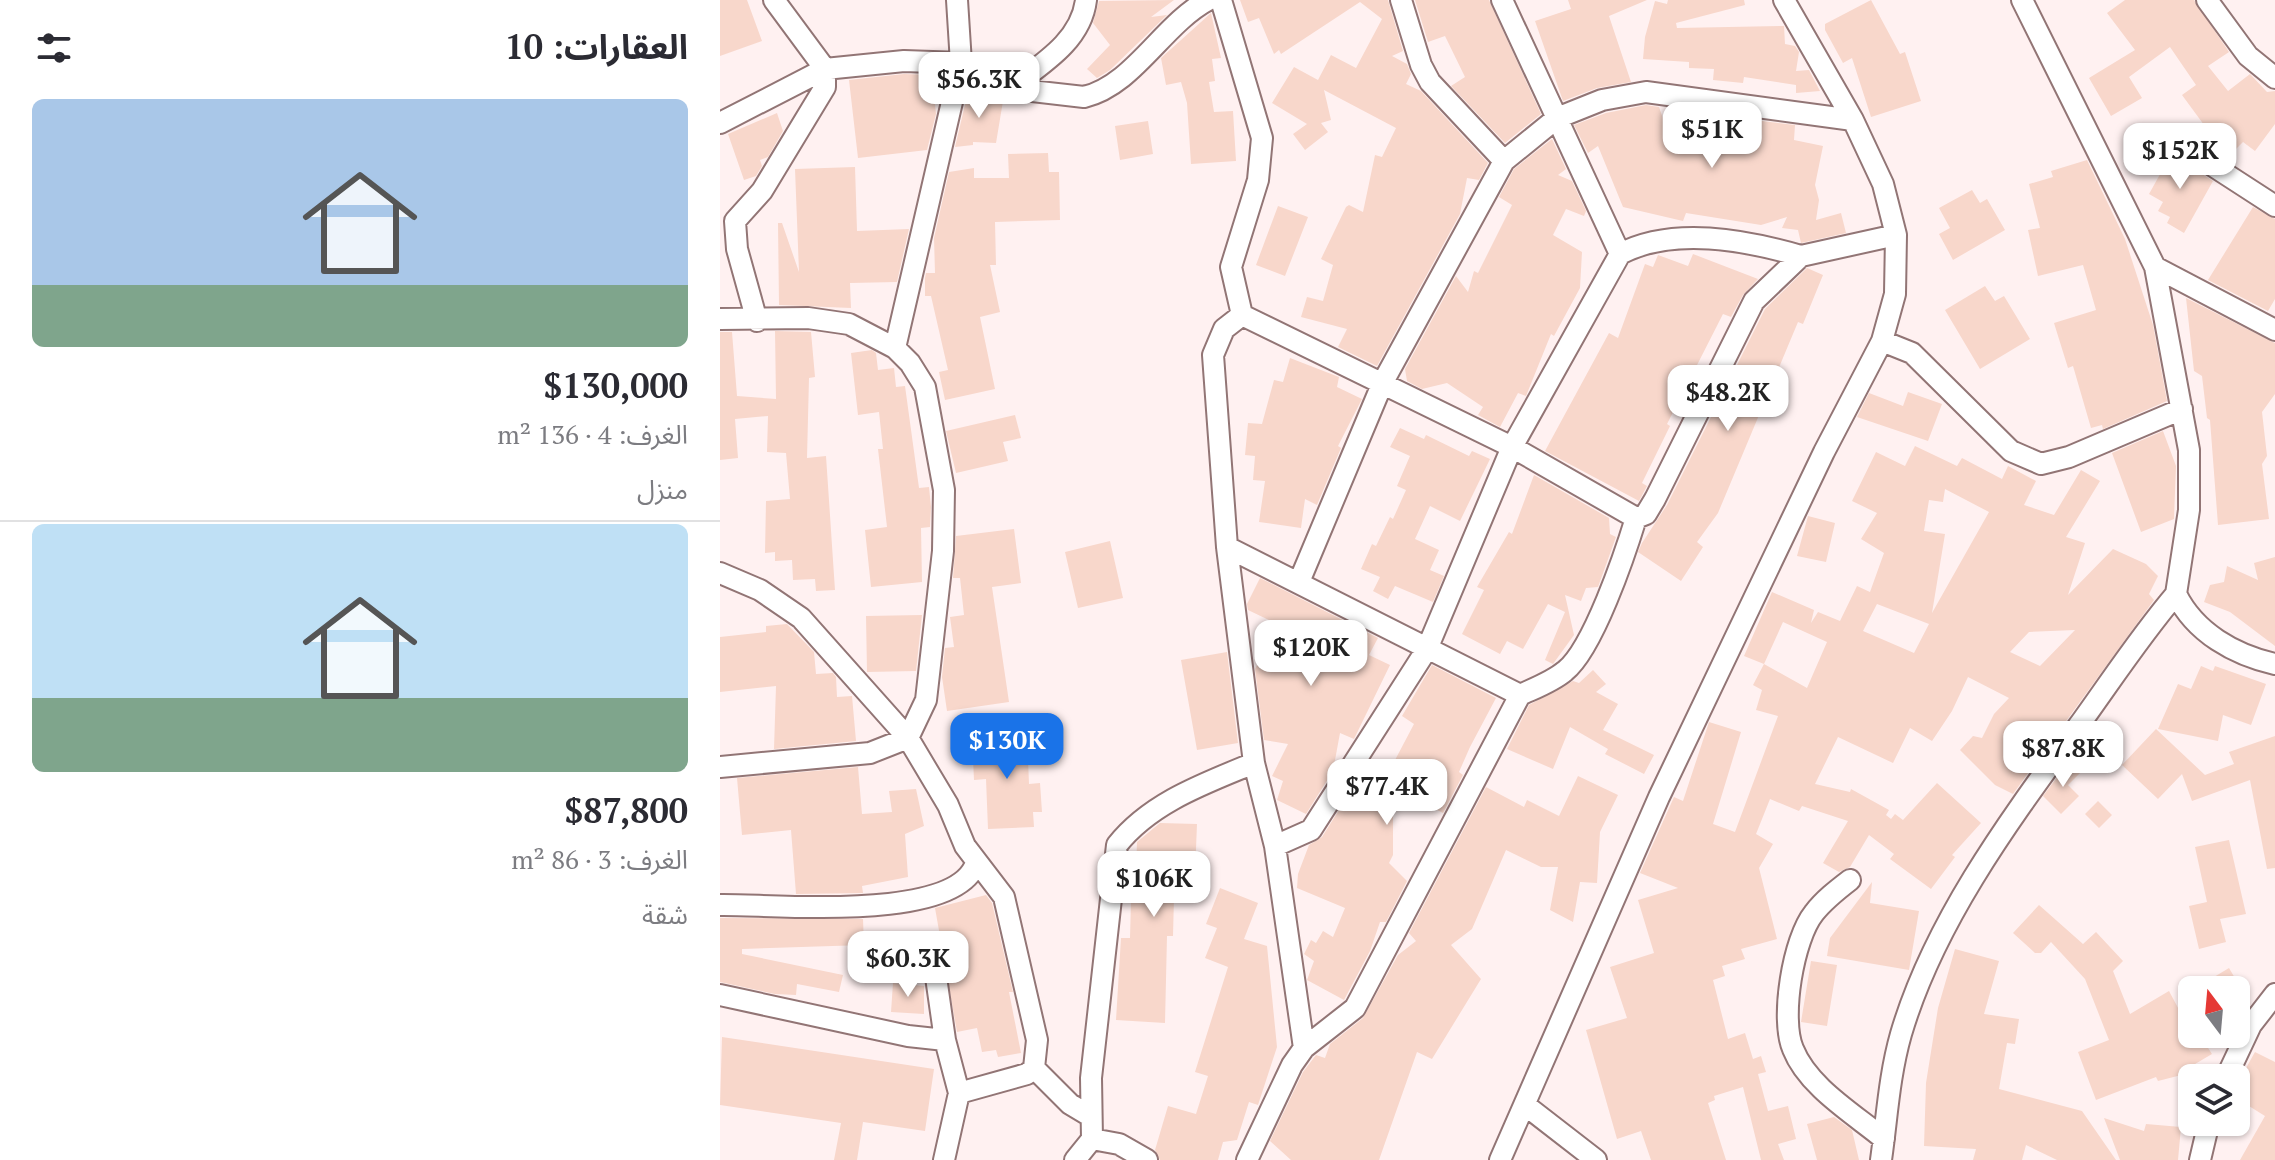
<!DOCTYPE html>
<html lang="ar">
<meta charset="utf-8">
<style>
:root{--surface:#fff;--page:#f7f7f7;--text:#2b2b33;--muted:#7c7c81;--line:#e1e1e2;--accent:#1a73e8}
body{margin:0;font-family:"PT Serif","Noto Sans Arabic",serif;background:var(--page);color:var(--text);direction:rtl;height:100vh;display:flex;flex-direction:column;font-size:30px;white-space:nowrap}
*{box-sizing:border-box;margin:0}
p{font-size:26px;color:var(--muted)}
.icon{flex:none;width:44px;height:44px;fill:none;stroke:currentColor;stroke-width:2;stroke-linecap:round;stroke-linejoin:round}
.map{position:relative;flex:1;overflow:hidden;direction:ltr}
.sheet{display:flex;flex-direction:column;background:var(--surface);width:720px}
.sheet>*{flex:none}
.needle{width:52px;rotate:344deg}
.fabs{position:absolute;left:1458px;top:976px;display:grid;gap:16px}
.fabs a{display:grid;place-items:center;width:72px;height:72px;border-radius:12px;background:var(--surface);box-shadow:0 2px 6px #0004;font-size:40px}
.price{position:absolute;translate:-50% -68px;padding:0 18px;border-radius:16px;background:#fff;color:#222;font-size:26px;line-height:52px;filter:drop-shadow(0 2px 4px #0008)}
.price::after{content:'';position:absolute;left:50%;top:48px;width:24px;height:18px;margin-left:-12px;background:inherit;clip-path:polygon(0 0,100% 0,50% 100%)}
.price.selected{background:var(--accent);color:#fff}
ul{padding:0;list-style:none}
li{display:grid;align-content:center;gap:16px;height:424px;padding:0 32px}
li+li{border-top:2px solid var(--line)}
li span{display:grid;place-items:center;height:248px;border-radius:12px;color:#555}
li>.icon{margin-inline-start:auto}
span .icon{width:144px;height:144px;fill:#fffc;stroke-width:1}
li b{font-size:34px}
h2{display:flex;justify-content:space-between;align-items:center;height:96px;padding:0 32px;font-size:34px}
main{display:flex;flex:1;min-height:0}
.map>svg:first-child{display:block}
.building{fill:#f8d7cb;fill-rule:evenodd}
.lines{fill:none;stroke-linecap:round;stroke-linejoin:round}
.minor-casing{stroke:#927575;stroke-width:24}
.minor{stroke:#fff;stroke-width:20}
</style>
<main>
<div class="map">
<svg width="1555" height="1160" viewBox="0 0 1555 1160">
<rect width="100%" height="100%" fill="#fff1f1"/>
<!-- building -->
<path class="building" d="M0,0H27L42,41L0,56Z
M454,0L431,17L447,15L390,70L377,78L367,69L390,45L373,23L379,1Z
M520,0H668L683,51L672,56L687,64L691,74L686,84L701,91L768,163L759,180L747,178L740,214L657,366L618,347L627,329L581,317L587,297L603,301L613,265L601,259L626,207L629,205L643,212L655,155L662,157L676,128L604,90L611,120L601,123L608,132L585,150L573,134L587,124L552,103L574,67L598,80L611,55L636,68L662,19L640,2L561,54L559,50L554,54L539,18L528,22Z
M695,0H769L821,114L785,143L731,86L745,77L725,36L708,42Z
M848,0H927L889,16L911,82L877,88L843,101L815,21L851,9Z
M948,0H1024L1025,5L956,23L957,28L1064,26L1065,44L1075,46L1079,52L1076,71L1089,70L1100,91L1076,93V85L1024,77L1023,83L993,80L994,69L969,68V62L923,59L925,37L935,1L947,4Z
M1151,0L1180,54L1185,52L1201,101L1151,117L1132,58L1123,63L1105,30V24Z
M1405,0H1474L1509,52L1488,66L1508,91L1530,74L1547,92L1555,91V124L1535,151L1523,142L1516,149L1491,126L1487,129L1462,95L1476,85L1450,47L1409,77L1422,98L1391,116L1369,78L1415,50L1387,13Z
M491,13L501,58L492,59L495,81L489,82L494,112L513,111L516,161L471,164L467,103L461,82L446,85L441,58Z
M184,74L212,75L216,114L207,150L138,158L129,80Z
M249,88L266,99L283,101L276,143L253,142V145L235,147Z
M926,105L939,107L948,133L967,127L1007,134L1011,117L1075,125L1074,140L1103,146L1095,185L1099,200L1096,220L1121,213L1126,233L1081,243L1078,230L1062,228L1067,217L1041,225L966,213L963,221L903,207L878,146L868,153L854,125L886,113Z
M57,113L63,131L48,157L40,160L42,166L36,176L24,180L8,134Z
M428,121L433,154L400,160L395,126Z
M832,139L846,169L838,175L852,181L866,211L864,216L846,209L833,235L862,252L860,288L834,336L831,334L806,396L798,393L780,427L758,415L763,407L727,383L702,389L687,381L685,369L736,276L748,292L754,271L758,273L792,205L779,197L794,169Z
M1453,151L1471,161L1476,170L1493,181L1464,233L1447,223L1450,217L1438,211L1443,202L1429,194Z
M328,153L329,172H339L340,220L275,222L276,265H270L280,312L260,317L275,389L225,400L219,372L228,370L211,296H205V278L206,273H215L214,238L229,172L254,168V178H289L288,154Z
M1367,160L1405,239L1433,325L1447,401L1383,429L1382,425L1371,428L1353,366L1348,368L1334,323L1376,310L1363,265L1318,276L1308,230L1320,228L1309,184L1333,177L1331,171Z
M135,167L137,231L189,229L177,282L130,283L131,308L59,305L58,223H62L79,272L75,169Z
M1252,190L1260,203L1267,199L1285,230L1233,260L1219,234L1230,228L1219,208Z
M558,206L588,217L565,276L536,265Z
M1533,207L1555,219V299L1548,311L1488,280Z
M973,254L1038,279L1023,295L1011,317L1003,314L947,424L950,426L922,483L927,486L919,501L825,451L889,333L898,338L925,264L933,267L938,255L968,266Z
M1087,268L1103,275L1083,324L1078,322L998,513L977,542L983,547L961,581L918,552L922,543L947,505L1045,309Z
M1265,286L1275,301L1284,296L1310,339L1260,369L1225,310Z
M1466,298L1555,343V394L1542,412L1547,456L1542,464L1549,519L1498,525L1490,420L1487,418L1482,376L1474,371Z
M55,331L91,332L95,377L89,378L87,458L106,456L115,590L96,591L95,579L73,580L72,560L55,561V552L45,553L46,501L70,499L66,453L47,452L48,416L15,419L18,458L0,460V332H12L17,396L56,399Z
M152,350L156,353L158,370L174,368L176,387L185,386L199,488L209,487L211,507L210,527L201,528L202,582L151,587L145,530L167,527L158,449H163L159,412L138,415L131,353Z
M570,358L619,377L617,387L642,399L618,446L621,448L597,505L585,499L581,528L539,522L545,481L533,480L535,456L525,455L528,423L542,424L554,380L563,382Z
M1188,392L1222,404L1208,441L1137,417L1149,393L1183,406Z
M295,415L301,438L283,442L288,461L236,473L226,431Z
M680,428L704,439L706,435L749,456L752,451L770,459L740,521L710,506L695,539L719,550L710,570L724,576L713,602L675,586L668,599L653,591L660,577L641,569L652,544L656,546L670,517L673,519L686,490L677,486L690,456L670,447Z
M1443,431L1456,466L1454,519L1421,532L1392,453Z
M1195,446L1237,466L1242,458L1282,479L1288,466L1316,481L1304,505L1334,515L1361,470L1380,481L1346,537L1365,543L1348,595L1393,549L1426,564L1438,576L1429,594L1434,600L1293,794L1275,785L1240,750L1253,736L1262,738L1274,714L1289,698L1248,677L1232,711L1212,741L1190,728L1173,763L1118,737L1095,784L1130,792L1131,789L1169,810L1166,815L1171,819L1175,814L1183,820L1217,783L1261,823L1232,855L1235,857L1211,889L1170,859L1174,854L1149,835L1130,867L1119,872L1103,863L1128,821L1082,806L1079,811L1050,799L1036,834L1053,844L1039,868L1057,939L1021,949L1025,959L1002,966L1005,976L993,980L1008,1039L1025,1033L1033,1059L1041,1056L1046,1072L1038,1074L1048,1111L1068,1106L1076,1139L1058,1144L1064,1160H1041L1023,1087L994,1096L995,1100L988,1103L1006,1160H931L921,1131L897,1139L866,1030L907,1018L890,967L934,953L918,900L958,888L920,873L954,797L963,801L989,722L1021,732L993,824L1015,832L1058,716L1036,710L1042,690L1033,685L1044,664L1024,656L1052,592L1094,610L1091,623L1098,612L1120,621L1137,586L1150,592L1164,553L1141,539L1157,513L1132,501L1156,452L1185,466ZM1225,489L1269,512L1212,613L1225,534L1204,531L1209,500L1223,502ZM1157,604L1209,624L1194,653L1143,631ZM1063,622L1107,642L1087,688L1044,664ZM1355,630L1320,666L1290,652L1309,632Z
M814,475L889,518L890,534L896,537L878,587L866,588L861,601L845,595L854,635L833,664L825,660L845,612L828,604L803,649L787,641L780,654L742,634L764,590L757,587L789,532L792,534Z
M1088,516L1115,523L1106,562L1077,556Z
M294,529L301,583L272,587L289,702L227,711L222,677L225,648L234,647L230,617L244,615L240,578H233L236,536Z
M390,541L403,598L358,608L345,552Z
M1555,557V646L1510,612L1484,602L1490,585L1504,582L1507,566L1538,580L1534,563Z
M540,578L658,638L649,655L670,665L634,739L620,733L613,771L586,814L557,800L563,781L552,776L568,744L544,740L535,669L559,625L528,610L527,604Z
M202,615L196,671L147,672L146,616Z
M67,624L94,652L96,674L113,673L116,677L117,697L132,696L136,741L54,749L56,686L0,692V637L46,632V626Z
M507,652L518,743L477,750L461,660Z
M712,665L776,698L750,747L739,772L743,775L723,813L673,787V855L669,863L687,881L666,922H660L650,951L624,1000L587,980L594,961L584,954L591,940L596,943L603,931L613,937L625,908L577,888L578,874L589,845L602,837L631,791L654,800L694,724L682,716Z
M1481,666L1493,671L1495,666L1546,684L1531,725L1503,715L1498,741L1438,729L1458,684L1471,689Z
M873,670L886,684L876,692L898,704L883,730L934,755L924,774L885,754L888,749L850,727L833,769L787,749L809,705L853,681L859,683Z
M1436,729L1485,775L1514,764L1509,752L1555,736V868L1547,869L1530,780L1472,801L1462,774L1438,799L1402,765Z
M307,734L309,784L320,783L322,812H313L314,827L268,829L266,779L254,780L252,737Z
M1350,760L1362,771L1348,785L1359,796L1341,814L1323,796Z
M138,767L142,814L172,812L169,791L196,789L204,826L185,834L188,877L142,886L143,893L76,894L71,830L22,835L17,778Z
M858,776L898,795L880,832L877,883L860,882L853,922L830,910L838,867H821L786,850L752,929L731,945L761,979L712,1059L697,1052L659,1160H571L550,1141L583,1072L596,1055L605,1058L610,1044L643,1018L678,955L696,941L689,933L766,787L804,807L807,800L839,816Z
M1378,801L1392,815L1379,828L1365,814Z
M440,823L477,824L474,898L454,897L453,936H447L445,1023L396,1020L401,938H410L411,901H415L417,842Z
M1509,840L1526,914L1500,919L1506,942L1479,949L1469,906L1487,902L1475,847Z
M1152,882L1150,903L1199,911L1189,970L1107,956L1110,938Z
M500,888L538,903L524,939L547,946L557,1047L538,1105L529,1102L517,1140L503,1142L498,1160H440L435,1150L448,1106L476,1114L488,1076L475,1072L508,967L485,958L497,928L486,924Z
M266,895L272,903L293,992H289L301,1053L278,1057L276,1050L262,1052L257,1028L237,1032L215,908Z
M1319,905L1363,944L1376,932L1403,961L1393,971L1410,1014L1449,991L1472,1034H1479L1492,1054L1470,1067L1473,1072L1438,1081L1436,1077L1376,1100L1358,1052L1389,1040L1365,979L1331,942L1321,953H1315L1293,933Z
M0,918L143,919L144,945L22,949V954L123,975L119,992L77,984L76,995L55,994L0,982Z
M1235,949L1279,961L1264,1014L1299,1019L1295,1044L1287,1043L1279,1089L1362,1111L1396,1160H1337L1306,1145L1302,1160H1253L1256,1149L1204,1146L1206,1083L1218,1008Z
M1091,961L1117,965L1107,1026L1081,1022Z
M1509,968L1522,990H1495L1489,980Z
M173,983L204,986V1014L171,1012Z
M2,1037L214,1069L205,1131L143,1122L137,1160H114L121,1123L0,1105Z
M1535,1052L1555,1062V1160H1520L1545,1116L1516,1098V1086Z
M1114,1117L1132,1130L1139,1160H1097L1087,1124Z
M1384,1118L1424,1131L1426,1124L1461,1127L1458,1160H1400Z"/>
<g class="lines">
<!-- minor casing -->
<g class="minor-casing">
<path id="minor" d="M501,0L542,138L538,180L511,267L522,315L792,447L916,518L926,514L935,499L1034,301L1081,256L1176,235
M681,0L701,65L710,82L784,161
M782,0L900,254
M1302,0L1435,267L1469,450V510L1456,594C1475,633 1515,655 1555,664
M1487,0L1528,56L1555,78
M289,89C320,65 361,42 366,0
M0,123L105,69L184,61L241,63L268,86L364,97C414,85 442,25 488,0
M1484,160L1555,206
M1435,267L1555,330
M522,315L504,329L493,355L507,547L534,763L555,846L584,1048
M0,319L88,318L129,324L175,348L190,363L205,387L224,490L223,551L206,700L188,738L150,753L0,767
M37,321L17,249L15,221L42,191L105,87V69L54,0
M1162,341L1192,353L1291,451L1321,464L1349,457L1462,409
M175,348L241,63L237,0
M507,547L800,695
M0,573L40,590L81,618L188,738L228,805L245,846L284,897L317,1040L314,1068L307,1074L239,1093L224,1160
M579,582L663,382L784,161L837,118L882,100L926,92L1133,120
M555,846L591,830L707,649L792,447L900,254C953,226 1025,240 1081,256
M1130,880C1117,890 1104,900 1094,913C1073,939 1060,1019 1073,1049C1088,1087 1134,1114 1164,1139
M0,905C54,904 236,923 256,863
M214,963L225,1040L239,1093
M0,995L188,1036L225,1040
M314,1068L350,1104L370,1116
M1506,1078L1531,1025L1555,994
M805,1105L876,1160
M372,1139L371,1078L397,845C431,802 486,783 534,763
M355,1160L372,1139L399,1144L427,1160
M527,1160L572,1065L584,1048L635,1008L800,695C815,688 832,682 845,671C873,649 905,554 916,518
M780,1160L939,797L1104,452L1162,341L1175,294L1176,235L1163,184L1133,120L1064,0
M1161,1160C1167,1118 1169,1076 1181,1034C1215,919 1292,817 1362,721C1393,678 1421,635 1456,594
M1480,1160L1489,1122"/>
</g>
<!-- minor -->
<use href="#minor" class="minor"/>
</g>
</svg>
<div class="fabs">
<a><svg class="needle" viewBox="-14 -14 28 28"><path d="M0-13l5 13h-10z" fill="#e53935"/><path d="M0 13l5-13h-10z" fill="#7c7c81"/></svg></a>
<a><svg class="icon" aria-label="layers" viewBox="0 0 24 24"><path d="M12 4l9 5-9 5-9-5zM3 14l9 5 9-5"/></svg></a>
</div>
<b class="price" style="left:259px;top:120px">$56.3K</b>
<b class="price" style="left:992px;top:170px">$51K</b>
<b class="price" style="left:1460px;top:191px">$152K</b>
<b class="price" style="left:1008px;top:433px">$48.2K</b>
<b class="price" style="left:591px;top:688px">$120K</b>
<b class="price selected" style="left:287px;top:781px">$130K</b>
<b class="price" style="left:1343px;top:789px">$87.8K</b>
<b class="price" style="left:667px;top:827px">$77.4K</b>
<b class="price" style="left:434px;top:919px">$106K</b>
<b class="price" style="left:188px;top:999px">$60.3K</b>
</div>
<section class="sheet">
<h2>العقارات: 10<svg class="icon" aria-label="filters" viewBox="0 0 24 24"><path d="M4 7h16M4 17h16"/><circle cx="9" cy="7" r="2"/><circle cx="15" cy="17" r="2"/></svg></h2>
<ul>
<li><span style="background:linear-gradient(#a9c7e8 75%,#7fa58c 0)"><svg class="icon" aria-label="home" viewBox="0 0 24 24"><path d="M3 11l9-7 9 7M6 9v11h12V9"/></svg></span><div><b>$130,000</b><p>الغرف: 4 · 136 m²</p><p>منزل</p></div></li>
<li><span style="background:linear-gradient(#bfe0f5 70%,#7fa58c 0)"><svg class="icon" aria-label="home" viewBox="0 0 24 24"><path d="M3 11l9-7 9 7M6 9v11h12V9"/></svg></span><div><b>$87,800</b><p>الغرف: 3 · 86 m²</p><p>شقة</p></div></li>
</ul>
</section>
</main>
